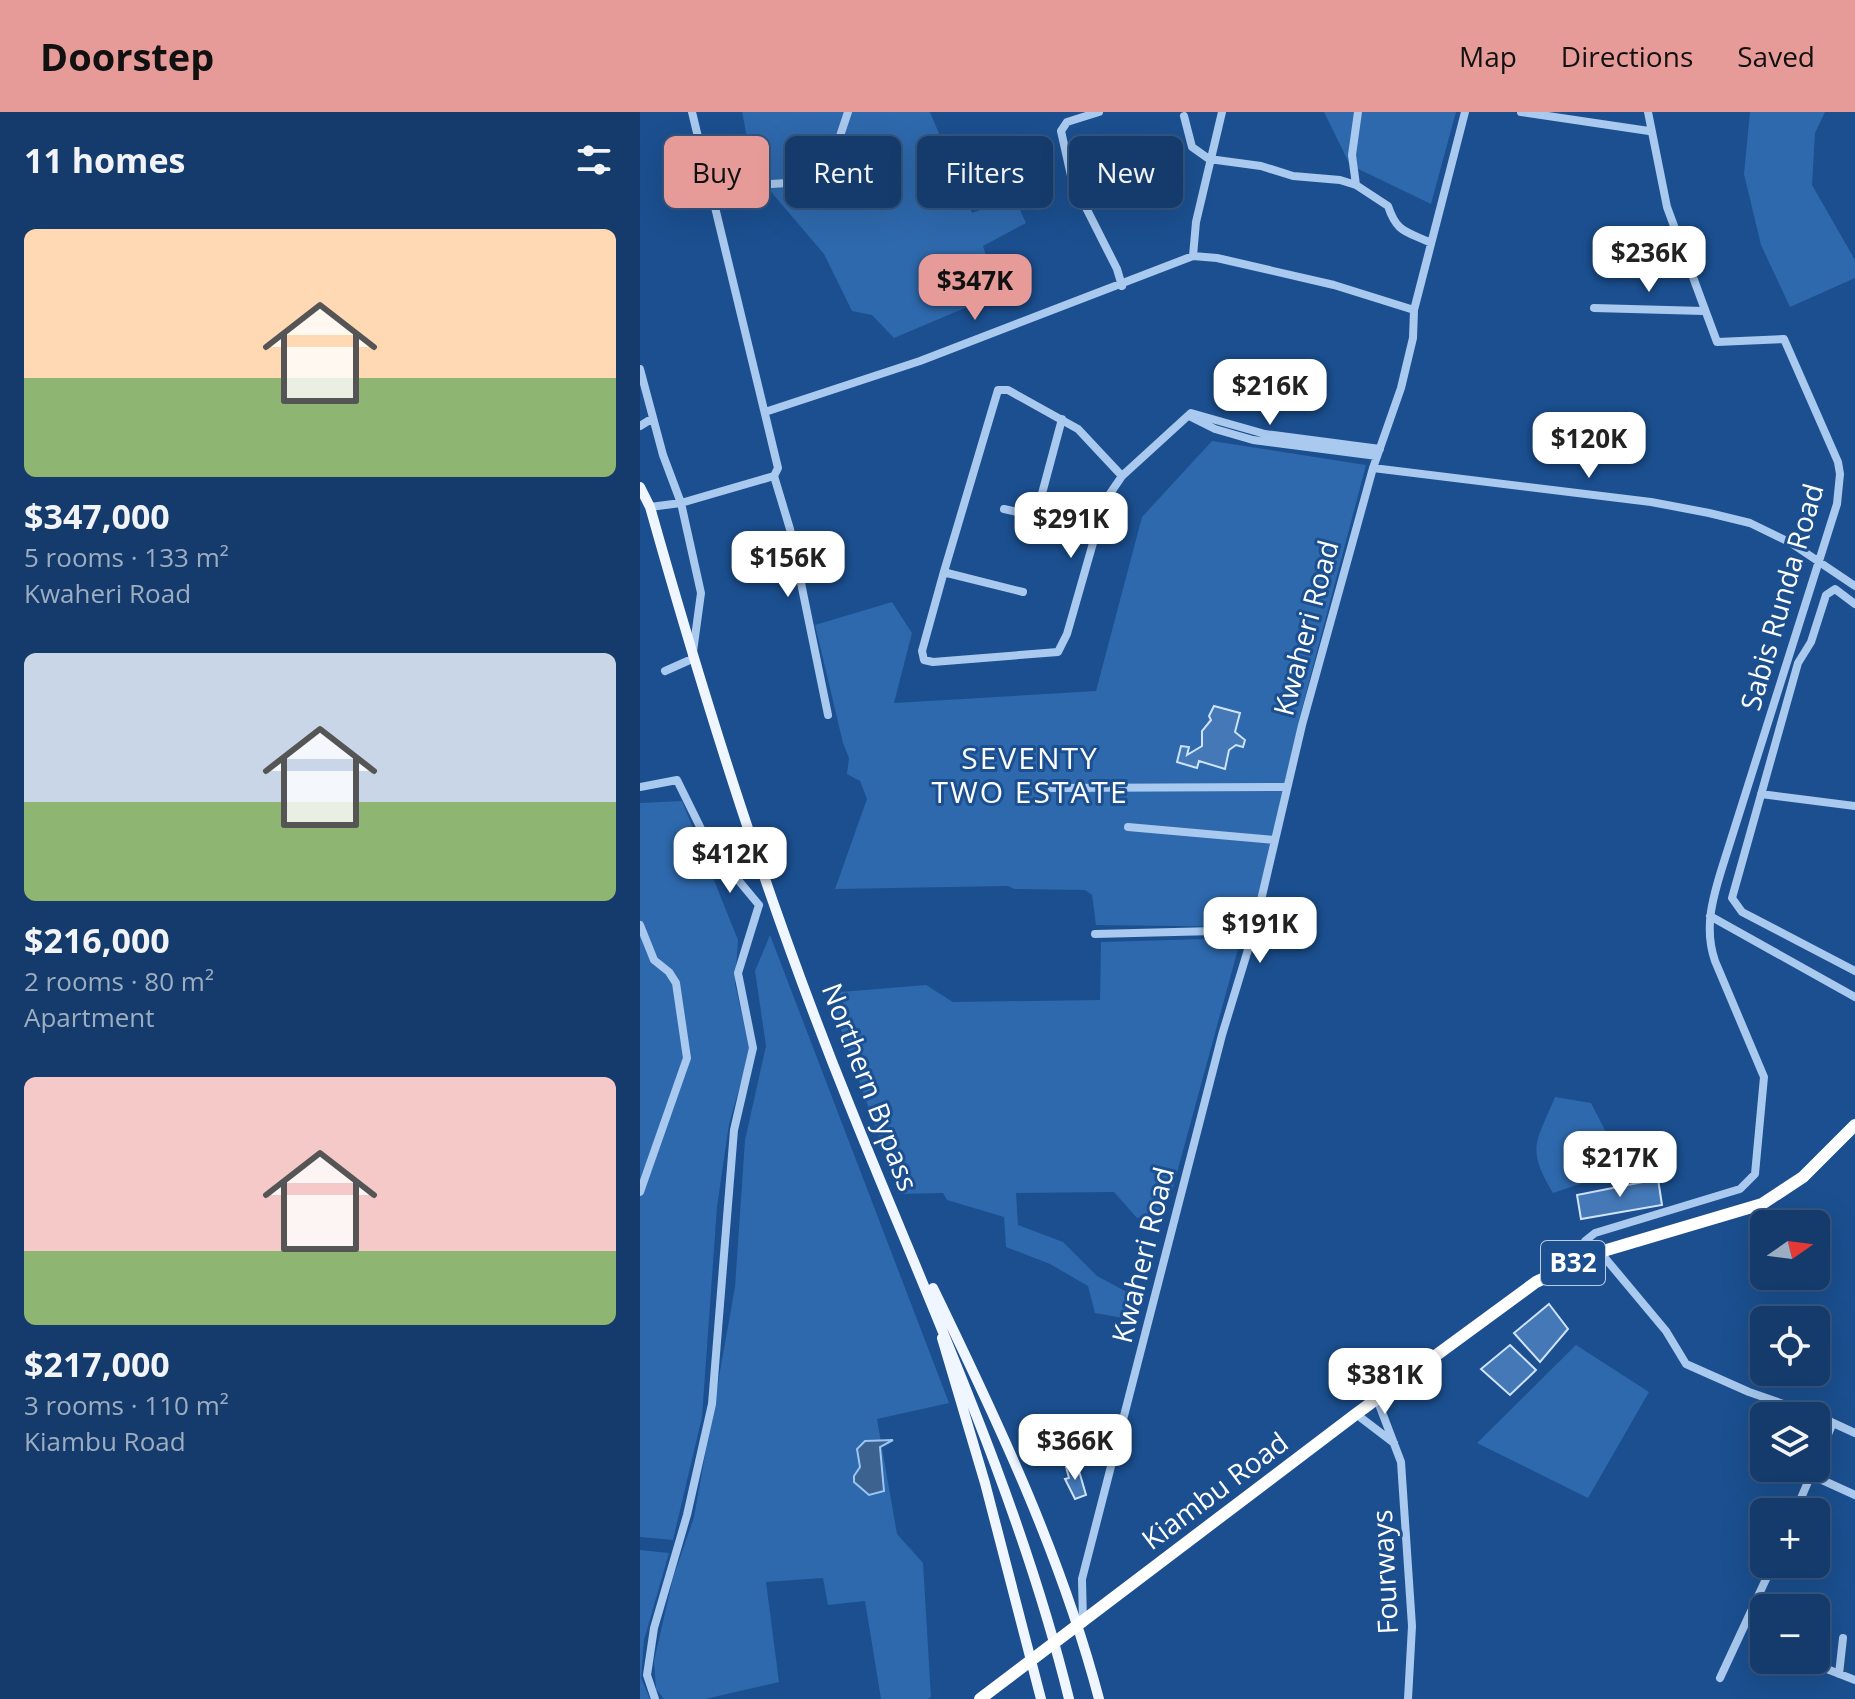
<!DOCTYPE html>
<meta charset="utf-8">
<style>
:root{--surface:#143b6b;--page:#214673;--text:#f1f3f6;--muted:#9dadc1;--line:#33557e;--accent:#e69b98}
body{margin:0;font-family:"Open Sans",sans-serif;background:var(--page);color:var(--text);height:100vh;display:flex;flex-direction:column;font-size:30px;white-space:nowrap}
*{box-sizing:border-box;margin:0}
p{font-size:26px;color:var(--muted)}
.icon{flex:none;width:44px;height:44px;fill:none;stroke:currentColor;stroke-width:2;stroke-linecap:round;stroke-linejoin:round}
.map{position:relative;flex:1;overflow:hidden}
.side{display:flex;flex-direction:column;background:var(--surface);width:640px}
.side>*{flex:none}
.hud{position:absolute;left:24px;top:24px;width:760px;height:72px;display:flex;gap:16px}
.needle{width:52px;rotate:76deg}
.controls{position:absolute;left:1110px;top:1098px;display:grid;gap:16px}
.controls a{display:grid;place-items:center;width:80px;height:80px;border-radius:12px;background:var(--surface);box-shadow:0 8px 32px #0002,0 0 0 2px var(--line);font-size:40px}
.price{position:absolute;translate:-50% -68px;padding:0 18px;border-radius:16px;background:#fff;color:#222;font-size:26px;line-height:52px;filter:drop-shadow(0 2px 4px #0008)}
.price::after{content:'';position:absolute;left:50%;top:48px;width:24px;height:18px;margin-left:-12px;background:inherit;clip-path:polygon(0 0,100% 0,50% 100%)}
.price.on{background:var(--accent);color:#111}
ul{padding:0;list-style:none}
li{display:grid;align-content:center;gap:16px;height:424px;padding:0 24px}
li span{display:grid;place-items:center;height:248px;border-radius:12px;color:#555}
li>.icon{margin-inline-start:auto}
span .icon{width:144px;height:144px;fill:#fffc;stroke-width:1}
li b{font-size:34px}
h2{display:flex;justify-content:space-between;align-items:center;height:96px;padding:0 24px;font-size:34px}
.pill{padding:0 28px;border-radius:12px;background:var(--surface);box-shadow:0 8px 32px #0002,0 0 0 2px var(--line);font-size:28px;line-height:72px}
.pill.on{background:var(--accent);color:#111}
header{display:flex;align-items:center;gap:48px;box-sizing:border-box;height:112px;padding:0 40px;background:var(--accent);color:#111}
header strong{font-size:38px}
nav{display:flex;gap:44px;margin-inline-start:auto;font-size:28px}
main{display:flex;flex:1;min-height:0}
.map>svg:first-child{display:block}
.green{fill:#2e69ad}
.water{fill:#3c6290;stroke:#9cc4f0;stroke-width:2}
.building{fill:#4478b7;stroke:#cfe3fa;stroke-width:2}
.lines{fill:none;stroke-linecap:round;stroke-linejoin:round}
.minor{stroke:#a9c9ee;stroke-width:8}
.major{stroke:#f0f6ff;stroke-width:10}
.highway{stroke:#fff;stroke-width:12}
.labels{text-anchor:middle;stroke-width:6;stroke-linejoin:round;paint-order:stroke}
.shield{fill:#1b4f8f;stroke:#bbcadd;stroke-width:2}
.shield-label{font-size:26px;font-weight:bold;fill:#fff}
.street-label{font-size:28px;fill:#fff;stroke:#1b4f8f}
.neighbourhood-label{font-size:30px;letter-spacing:2px;fill:#fff;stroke:#1b4f8f}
</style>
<header>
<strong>Doorstep</strong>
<nav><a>Map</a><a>Directions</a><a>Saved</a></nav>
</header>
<main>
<section class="side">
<h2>11 homes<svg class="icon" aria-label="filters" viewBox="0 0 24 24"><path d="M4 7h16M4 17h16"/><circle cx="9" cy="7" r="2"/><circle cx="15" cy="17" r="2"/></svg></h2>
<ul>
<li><span style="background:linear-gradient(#ffd9b3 60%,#8fb573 0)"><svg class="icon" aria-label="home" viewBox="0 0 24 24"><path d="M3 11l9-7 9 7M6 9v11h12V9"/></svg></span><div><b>$347,000</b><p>5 rooms · 133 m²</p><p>Kwaheri Road</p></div></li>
<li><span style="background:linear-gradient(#c9d6e8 60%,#8fb573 0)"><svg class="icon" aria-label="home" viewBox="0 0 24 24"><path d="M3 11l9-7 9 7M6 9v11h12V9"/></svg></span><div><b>$216,000</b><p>2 rooms · 80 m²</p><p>Apartment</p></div></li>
<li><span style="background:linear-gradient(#f6c9c9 70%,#8fb573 0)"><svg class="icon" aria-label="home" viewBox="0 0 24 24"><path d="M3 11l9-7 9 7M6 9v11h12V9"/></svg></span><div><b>$217,000</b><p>3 rooms · 110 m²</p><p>Kiambu Road</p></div></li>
</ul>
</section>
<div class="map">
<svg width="1215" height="1587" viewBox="0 0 1215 1587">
<rect width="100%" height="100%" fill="#1b4f8f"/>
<!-- green -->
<path class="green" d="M102,0H290L332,101L374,85L386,111L343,134L358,182L254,226L232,203L212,199L184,142L114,60Z
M684,0H816L791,92L710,53Z
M1110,0H1185L1175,21L1172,73L1215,148V166L1150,195L1121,133L1104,62Z
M572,329L726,353L660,604L612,815L456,813L452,783L445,778L374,777L368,774L195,777L227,687L220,669L207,662L209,646L203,631L175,513L252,490L272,521L254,591L456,579L502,405Z
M42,689L98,828L95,872L110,939L89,1012L77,1095L62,1305L33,1428L0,1425V691Z
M130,823L309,1291L237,1307L257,1422L283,1451L291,1585L288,1587H241L225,1489L188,1493L183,1466L126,1470L139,1570L65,1587H24L16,1577L14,1549L33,1466L54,1405L95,1175L105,1028L126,934L115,859Z
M601,826L532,1079L523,1080L522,1103L497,1106L474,1080L376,1081L378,1113L423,1130L457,1164L496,1185L495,1208L455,1201L448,1174L410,1152L366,1135L364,1105L307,1088L303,1081L259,1082L188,881L286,873L313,890L460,888L461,830Z
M915,985L951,991L968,1024L958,1066L913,1081C886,1036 896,1031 915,985Z
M936,1233L1009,1280L948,1386L837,1331Z
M0,1438L29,1441L4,1528L1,1566L10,1587H0Z"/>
<!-- water -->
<path class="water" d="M253,1328L240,1335L244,1379L229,1383L214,1370V1364L220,1355L217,1337L225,1329Z"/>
<!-- building -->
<path class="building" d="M574,594L600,601L595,620L605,628L603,635L596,633L589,638L585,657L559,649L557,656L537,650L541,634L549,635L547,643L562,634V619L571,608L569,604Z
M1018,1067L1022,1093L941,1107L937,1083Z
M909,1192L928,1217L900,1250L874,1221Z
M870,1233L896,1258L870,1283L841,1257Z
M437,1352L446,1383L435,1387L425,1367L429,1366L426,1355Z"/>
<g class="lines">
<!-- minor -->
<path class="minor" d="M459,0L427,10L421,19L432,68L477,157L482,174
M881,0L1009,19
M544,4L552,35L569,47L621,54L653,64L700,68L716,73L748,94C757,121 766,119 791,131
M66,64L89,60L131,72L180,69L184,56L192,48L208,0
M716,73L712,43L718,0
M553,144L556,110L582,0
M954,196L1064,199
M0,257L23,343L41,391L61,481L52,547L25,559
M125,300L280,249L553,144L577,146L694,173L774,198
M551,305L575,317L613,328L737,344
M0,314L13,306
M733,356L1011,390L1069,401L1110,411L1151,431L1215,474
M134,364L150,417L188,603
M10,395L41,391L134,364L138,356L52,0
M364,397L396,404
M412,410L396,404L422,307
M303,463L358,278H368L438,317L482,364
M383,480L307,461L303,463L282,539L284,548L293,550L418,540L427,522L465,389L482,364L551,301L625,322L740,337
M1215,492L1195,477L1186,483L1171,530L1158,551L1092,786L1102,800L1215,859
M0,675L37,668L69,733L119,793
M412,676L647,675
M1121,682L1215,694
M488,715L635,728
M1070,804L1215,885
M0,813L14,848L29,860L36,871L47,946L0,1080
M455,822L614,818
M960,1140L1026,1219L1046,1252L1109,1280L1189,1308L1192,1313L1176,1351
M941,1147L945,1129L955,1121L1100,1077L1115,1062L1124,965L1075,849C1064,817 1072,788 1082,756L1197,392L1200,362L1198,350L1144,227L1077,230L1027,95L1008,0
M737,1287L761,1350L772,1514L768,1587
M716,1302L754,1331
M1191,1310L1215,1321
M1171,1363L1215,1383
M1155,1400L1174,1356
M443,1511L442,1467L582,923L614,818L662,613L733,356L761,276L773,226L774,198L825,0
M1164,1548L1215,1568
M1199,1562L1203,1526
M1080,1566L1133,1452
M15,1587L7,1563L14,1516L47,1403L72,1292L94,1018L113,936L98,861L119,793"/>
<!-- major -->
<path class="major" d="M0,375L10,395C67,597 130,797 209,992C288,1189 378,1380 429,1587
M293,1176C358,1310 421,1443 459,1587
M302,1226L345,1371L401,1587"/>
<!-- highway -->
<path class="highway" d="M340,1587L716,1302L896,1170L960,1140L1122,1092L1163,1065L1215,1013"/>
</g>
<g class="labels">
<!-- shield labels -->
<rect class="shield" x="901" y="1129" width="64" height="44" rx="6"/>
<g class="shield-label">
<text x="933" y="1160">B32</text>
</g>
<!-- street labels -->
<g class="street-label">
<text transform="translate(1142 485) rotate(-74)" y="10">Sabis Runda Road</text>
<text transform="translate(666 516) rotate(-75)" y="10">Kwaheri Road</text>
<text transform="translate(230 975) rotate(69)" y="10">Northern Bypass</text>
<text transform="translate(503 1143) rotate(-76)" y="10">Kwaheri Road</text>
<text transform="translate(575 1379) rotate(-37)" y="10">Kiambu Road</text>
<text transform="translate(745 1460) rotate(-93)" y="10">Fourways</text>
</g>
<!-- neighbourhood labels -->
<g class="neighbourhood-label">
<text x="390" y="657">SEVENTY<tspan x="390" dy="34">TWO ESTATE</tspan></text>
</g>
</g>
</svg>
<div class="controls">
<a><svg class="needle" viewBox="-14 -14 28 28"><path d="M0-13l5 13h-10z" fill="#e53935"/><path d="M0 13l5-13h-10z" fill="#9dadc1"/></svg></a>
<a><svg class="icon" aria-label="locate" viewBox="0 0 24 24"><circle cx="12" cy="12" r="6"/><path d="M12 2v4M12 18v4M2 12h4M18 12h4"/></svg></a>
<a><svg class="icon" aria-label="layers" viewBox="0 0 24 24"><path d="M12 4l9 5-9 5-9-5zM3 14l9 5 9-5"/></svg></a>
<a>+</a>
<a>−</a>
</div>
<b class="price" style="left:1009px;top:182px">$236K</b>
<b class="price on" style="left:335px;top:210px">$347K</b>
<b class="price" style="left:630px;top:315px">$216K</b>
<b class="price" style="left:949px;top:368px">$120K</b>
<b class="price" style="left:431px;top:448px">$291K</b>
<b class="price" style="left:148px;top:487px">$156K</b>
<b class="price" style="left:90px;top:783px">$412K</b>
<b class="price" style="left:620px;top:853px">$191K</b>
<b class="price" style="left:980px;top:1087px">$217K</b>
<b class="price" style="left:745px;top:1304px">$381K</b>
<b class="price" style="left:435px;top:1370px">$366K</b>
<div class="hud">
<a class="pill on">Buy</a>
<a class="pill">Rent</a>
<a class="pill">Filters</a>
<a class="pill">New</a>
</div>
</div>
</main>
